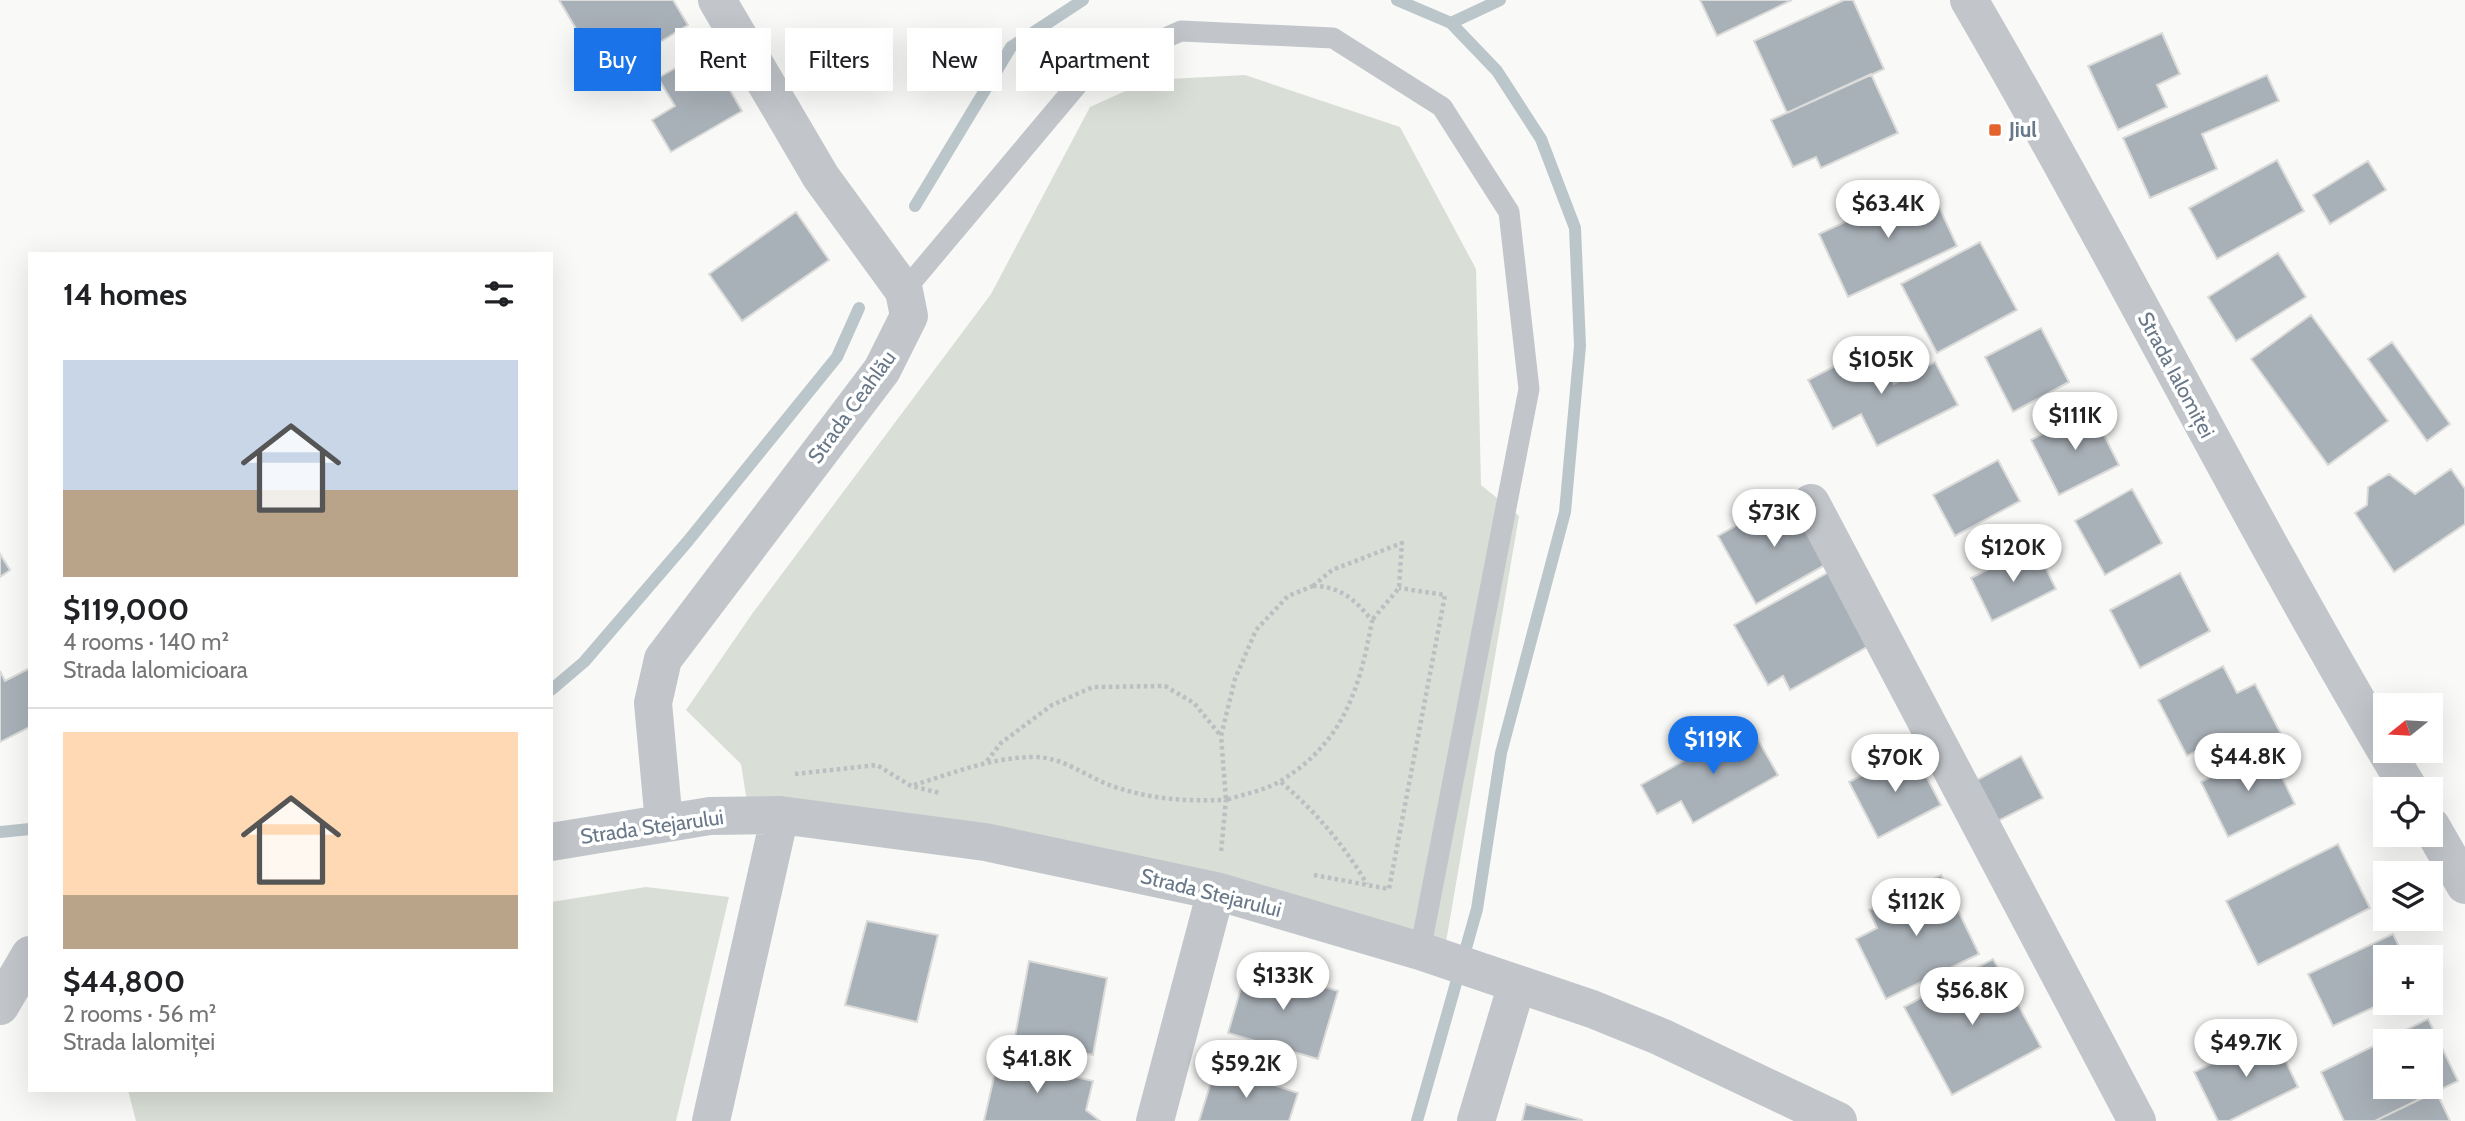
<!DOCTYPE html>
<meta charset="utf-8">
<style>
:root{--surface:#fff;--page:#f2f2f2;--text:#202124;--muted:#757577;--line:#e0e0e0;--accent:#1a73e8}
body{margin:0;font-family:Cabin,sans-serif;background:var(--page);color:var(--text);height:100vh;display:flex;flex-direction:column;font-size:26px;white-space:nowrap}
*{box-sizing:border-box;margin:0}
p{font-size:23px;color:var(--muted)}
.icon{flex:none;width:38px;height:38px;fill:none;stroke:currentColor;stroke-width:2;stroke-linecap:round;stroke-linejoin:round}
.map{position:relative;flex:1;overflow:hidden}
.panel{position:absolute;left:28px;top:252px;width:525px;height:840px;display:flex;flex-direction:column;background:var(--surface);border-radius:0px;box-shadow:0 7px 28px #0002}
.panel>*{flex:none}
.hud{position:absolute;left:574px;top:28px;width:665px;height:63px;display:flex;gap:14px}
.needle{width:46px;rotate:252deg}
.fabs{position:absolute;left:2373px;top:693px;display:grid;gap:14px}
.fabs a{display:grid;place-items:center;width:70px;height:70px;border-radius:0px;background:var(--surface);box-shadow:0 7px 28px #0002;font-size:35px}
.price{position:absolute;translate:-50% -60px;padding:0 16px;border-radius:24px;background:#fff;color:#222;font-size:23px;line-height:46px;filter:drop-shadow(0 2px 4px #0008)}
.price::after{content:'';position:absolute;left:50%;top:42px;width:21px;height:16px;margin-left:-10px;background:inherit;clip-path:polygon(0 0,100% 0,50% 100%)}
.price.active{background:var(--accent);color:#fff}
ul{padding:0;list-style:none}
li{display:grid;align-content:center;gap:14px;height:371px;padding:0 35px}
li+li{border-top:2px solid var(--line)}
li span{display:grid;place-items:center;height:217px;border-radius:0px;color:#555}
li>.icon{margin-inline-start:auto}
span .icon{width:126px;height:126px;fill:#fffc;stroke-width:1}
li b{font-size:30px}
h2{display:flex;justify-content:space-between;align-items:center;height:84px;padding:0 35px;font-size:30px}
.tag{padding:0 24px;border-radius:0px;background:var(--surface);box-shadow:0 7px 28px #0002;font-size:24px;line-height:63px}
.tag.active{background:var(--accent);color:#fff}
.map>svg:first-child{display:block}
.green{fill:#d9ded6}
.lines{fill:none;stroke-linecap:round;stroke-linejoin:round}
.stream{stroke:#bbc6cb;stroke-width:12}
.building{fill:#a9b1b8;stroke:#dbdbd9;stroke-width:2;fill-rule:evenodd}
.path{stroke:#bcbfc2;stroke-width:4.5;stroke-dasharray:3.5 3.5;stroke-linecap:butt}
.service{stroke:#c2c6cb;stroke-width:21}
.minor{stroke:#c2c6cb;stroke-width:38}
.poi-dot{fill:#e4632d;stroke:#fff;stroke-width:2.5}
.labels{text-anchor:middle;stroke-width:7;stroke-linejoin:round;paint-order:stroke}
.poi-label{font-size:21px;font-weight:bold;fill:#687888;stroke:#fff;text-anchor:start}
.street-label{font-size:21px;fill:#687888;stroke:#fff}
</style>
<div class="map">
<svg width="2465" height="1121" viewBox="0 0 2465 1121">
<rect width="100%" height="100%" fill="#f9f9f7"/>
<!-- green -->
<path class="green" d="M1245,75L1400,127L1476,269L1481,485L1519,516L1446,942L747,802L741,764L686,710L752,614L991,294L1090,107L1150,80Z
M646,887L729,897L676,1121H136L128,1090H551V902Z"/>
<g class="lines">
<!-- stream -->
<path class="stream" d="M1397,0L1451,23L1497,71L1541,139L1575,228L1580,346L1565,512L1501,753L1477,909L1417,1121
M1451,23L1500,0
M915,206L1011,47L1083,0
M551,690L584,662L688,541L837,357L859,308
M0,832L30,829"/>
</g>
<!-- building -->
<path class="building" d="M559,0H673L688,25L604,76Z
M1700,0H1792L1717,36Z
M1844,0H1853L1884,69L1787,113L1754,41Z
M2162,33L2180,74L2157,85L2167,107L2118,130L2088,66Z
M686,62L694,76L715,64L742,111L671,152L652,120L675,106L658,78Z
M1871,74L1898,133L1821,168L1816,157L1793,167L1771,120Z
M2267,75L2279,101L2202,134L2217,169L2150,198L2123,138Z
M2277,160L2304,211L2217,259L2189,208Z
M2368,161L2386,190L2330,224L2313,195Z
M1928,183L1957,246L1848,297L1819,234Z
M796,212L829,260L742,321L709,274Z
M1980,242L2017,310L1937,353L1901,284Z
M2278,253L2306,297L2236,341L2208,297Z
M2311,315L2388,421L2328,465L2251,359Z
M2041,328L2069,382L2013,412L1985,357Z
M2392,342L2450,424L2427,441L2368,359Z
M1874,346L1894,384L1935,362L1958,405L1877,446L1861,414L1833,429L1808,380Z
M2091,409L2119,465L2059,495L2031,440Z
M1998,460L2020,501L1955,536L1933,495Z
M2451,469L2465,489V524L2394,572L2355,513L2367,505L2368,487L2389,474L2415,494Z
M2132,489L2162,543L2105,575L2075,521Z
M1792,494L1830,562L1756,604L1718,536Z
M2035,546L2056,589L1992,621L1971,578Z
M0,554L10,570L0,577Z
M1831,571L1872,644L1790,690L1783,676L1768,685L1734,625Z
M2180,573L2210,631L2140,668L2110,610Z
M2223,666L2237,693L2255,684L2281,734L2223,764L2211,743L2187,756L2158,700Z
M30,668V727L0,742V671L5,681Z
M1749,724L1778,775L1693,823L1681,801L1657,814L1641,785Z
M1912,749L1941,805L1878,838L1849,782Z
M2268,749L2295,804L2228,837L2201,782Z
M2021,756L2043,798L1996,822L1975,781Z
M2338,844L2370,908L2258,965L2226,901Z
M1941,875L1979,954L1886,999L1856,939L1877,928L1869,910Z
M867,921L938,935L917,1022L845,1005Z
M2393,934L2404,957H2385V1002L2333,1026L2308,974Z
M1993,959L2041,1047L1952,1095L1904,1007Z
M1029,961L1107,978L1093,1055L1015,1037Z
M1248,964L1338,991L1318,1059L1228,1033Z
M2428,1019L2458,1081L2375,1121H2344L2321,1072ZM2385,1041H2431V1087H2385Z
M2273,1034L2298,1087L2229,1121H2218L2194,1072Z
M998,1059L1093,1081L1086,1110L1100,1121H984Z
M1216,1066L1298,1093L1289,1121H1199Z
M2436,1091L2450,1121H2375Z
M1526,1104L1582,1120V1121H1522Z"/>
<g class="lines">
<!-- path -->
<path class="path" d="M1313,586C1340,586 1356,600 1372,621C1360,687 1344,742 1282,780C1267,790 1244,794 1226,800L1221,736L1235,679L1256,630L1288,596Z
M1313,586L1332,570L1402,543L1399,588L1372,620
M987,761L1001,743L1052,705L1093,687L1165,686L1194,703L1221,736
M795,774L877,765L911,786L940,793
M1281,782C1317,813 1343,844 1367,884
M914,785C953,773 993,757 1034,757C1065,757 1087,778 1115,787C1155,800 1185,801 1226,800L1221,852
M1314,875L1389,889L1445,595L1399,588"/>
<!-- service -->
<path class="service" d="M904,291L1088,72L1181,31L1333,38L1442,107L1509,212L1529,389L1420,951"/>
<!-- minor -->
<path class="minor" d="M1969,0C2113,247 2240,503 2385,749
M1811,503L2137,1121
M2386,751L2409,789
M664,823L653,703L663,659L882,370L909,316L904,291L821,177L717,0
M2431,826L2465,885
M551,842L710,816L780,815L985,842L1216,891L1420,951L1592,1009L1661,1037L1838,1121
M0,1006L30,955
M711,1121L780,815
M1155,1121L1216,891
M1476,1121L1517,984"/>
</g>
<!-- markers -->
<rect class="poi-dot" x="1988" y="123" width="14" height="14" rx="3.5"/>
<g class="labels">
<!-- poi labels -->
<g class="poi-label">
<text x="2009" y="137">Jiul</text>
</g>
<!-- street labels -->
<g class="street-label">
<text transform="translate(2176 375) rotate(62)" y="7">Strada Ialomiței</text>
<text transform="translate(852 407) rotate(-54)" y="7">Strada Ceahlău</text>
<text transform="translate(652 827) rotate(-8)" y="7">Strada Stejarului</text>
<text transform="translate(1211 893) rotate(14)" y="7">Strada Stejarului</text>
</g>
</g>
</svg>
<div class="fabs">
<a><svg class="needle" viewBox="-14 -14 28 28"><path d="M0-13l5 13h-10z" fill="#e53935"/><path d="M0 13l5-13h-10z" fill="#757577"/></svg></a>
<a><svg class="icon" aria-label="locate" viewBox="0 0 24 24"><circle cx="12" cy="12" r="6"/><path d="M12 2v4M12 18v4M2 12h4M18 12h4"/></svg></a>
<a><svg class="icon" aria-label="layers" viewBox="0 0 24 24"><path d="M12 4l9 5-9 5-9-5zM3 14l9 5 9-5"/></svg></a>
<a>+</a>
<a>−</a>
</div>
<b class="price" style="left:1888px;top:240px">$63.4K</b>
<b class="price" style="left:1881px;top:396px">$105K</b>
<b class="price" style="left:2075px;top:452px">$111K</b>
<b class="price" style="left:1774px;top:549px">$73K</b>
<b class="price" style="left:2013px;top:584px">$120K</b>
<b class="price active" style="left:1713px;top:776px">$119K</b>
<b class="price" style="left:2248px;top:793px">$44.8K</b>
<b class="price" style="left:1895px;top:794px">$70K</b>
<b class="price" style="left:1916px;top:938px">$112K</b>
<b class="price" style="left:1283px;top:1012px">$133K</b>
<b class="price" style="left:1972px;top:1027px">$56.8K</b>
<b class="price" style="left:2246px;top:1079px">$49.7K</b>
<b class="price" style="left:1037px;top:1095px">$41.8K</b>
<b class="price" style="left:1246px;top:1100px">$59.2K</b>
<div class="hud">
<a class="tag active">Buy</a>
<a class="tag">Rent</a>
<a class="tag">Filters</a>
<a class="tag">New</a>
<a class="tag">Apartment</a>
</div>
<section class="panel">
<h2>14 homes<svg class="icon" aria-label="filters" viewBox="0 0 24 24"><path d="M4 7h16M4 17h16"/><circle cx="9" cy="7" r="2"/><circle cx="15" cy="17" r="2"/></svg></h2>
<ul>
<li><span style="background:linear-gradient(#c9d6e8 60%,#b9a48a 0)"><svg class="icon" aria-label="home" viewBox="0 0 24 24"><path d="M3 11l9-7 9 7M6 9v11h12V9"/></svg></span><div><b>$119,000</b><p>4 rooms · 140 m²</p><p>Strada Ialomicioara</p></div></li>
<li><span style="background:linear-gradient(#ffd9b3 75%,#b9a48a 0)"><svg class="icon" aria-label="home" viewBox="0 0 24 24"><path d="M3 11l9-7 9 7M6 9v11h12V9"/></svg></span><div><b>$44,800</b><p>2 rooms · 56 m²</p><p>Strada Ialomiței</p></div></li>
</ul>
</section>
</div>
